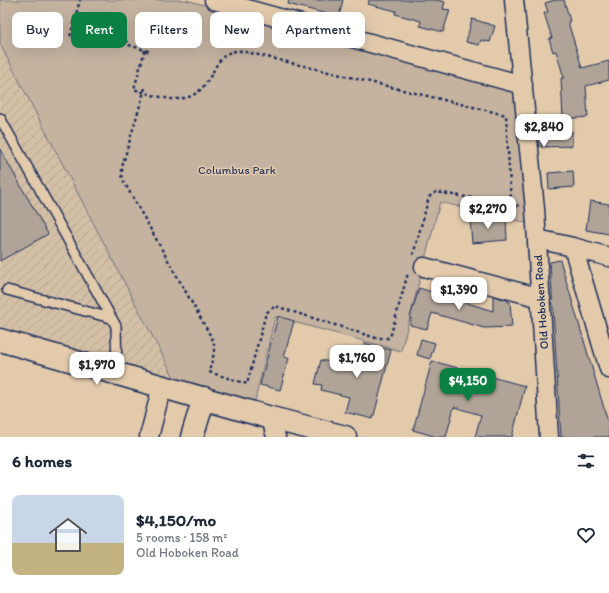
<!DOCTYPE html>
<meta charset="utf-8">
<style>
:root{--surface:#fff;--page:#f2f2f3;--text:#1f2937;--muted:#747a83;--accent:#0b8043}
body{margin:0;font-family:Itim,sans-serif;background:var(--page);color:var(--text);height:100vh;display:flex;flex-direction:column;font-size:15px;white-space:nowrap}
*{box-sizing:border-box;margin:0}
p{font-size:13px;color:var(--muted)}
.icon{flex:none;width:22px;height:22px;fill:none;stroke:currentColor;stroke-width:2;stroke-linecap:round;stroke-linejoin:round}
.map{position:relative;height:437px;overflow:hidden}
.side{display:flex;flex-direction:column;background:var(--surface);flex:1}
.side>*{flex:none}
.top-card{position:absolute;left:12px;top:12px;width:400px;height:36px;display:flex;gap:8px}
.price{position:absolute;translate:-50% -34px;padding:0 9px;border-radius:8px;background:#fff;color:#222;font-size:13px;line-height:26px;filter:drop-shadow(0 1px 2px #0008)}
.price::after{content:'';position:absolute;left:50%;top:24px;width:12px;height:9px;margin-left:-6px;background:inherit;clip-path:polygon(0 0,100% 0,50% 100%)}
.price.active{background:var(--accent);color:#fff}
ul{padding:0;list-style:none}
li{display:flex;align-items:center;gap:12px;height:100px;padding:0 12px}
li span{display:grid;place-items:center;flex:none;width:112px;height:80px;border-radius:8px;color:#555}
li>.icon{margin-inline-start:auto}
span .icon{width:48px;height:48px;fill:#fffc;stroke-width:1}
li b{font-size:17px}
h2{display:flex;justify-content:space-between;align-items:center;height:48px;padding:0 12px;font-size:17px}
.pill{padding:0 14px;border-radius:8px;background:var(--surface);box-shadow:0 4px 16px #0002;font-size:14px;line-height:36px}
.pill.active{background:var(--accent);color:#fff}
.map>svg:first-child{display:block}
.industrial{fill:url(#industrial-furrows)}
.green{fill:#c5b3a0;stroke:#70717f}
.building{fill:#b0a498;stroke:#1b2f5e}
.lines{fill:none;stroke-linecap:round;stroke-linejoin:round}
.service-casing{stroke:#1b2f5e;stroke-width:12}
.minor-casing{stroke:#1b2f5e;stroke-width:21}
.tertiary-casing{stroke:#1b2f5e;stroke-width:25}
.path{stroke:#1b2f5e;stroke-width:2.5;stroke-dasharray:3 3;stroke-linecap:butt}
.service{stroke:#e2caab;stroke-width:9}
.minor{stroke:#e2caab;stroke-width:18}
.tertiary{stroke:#e2caab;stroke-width:22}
.labels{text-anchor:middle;stroke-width:3;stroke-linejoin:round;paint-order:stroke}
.park-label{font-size:12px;fill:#2c3c65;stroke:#e2caab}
.street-label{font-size:12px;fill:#1b2f5e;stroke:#e2caab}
</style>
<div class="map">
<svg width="609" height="437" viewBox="0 0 609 437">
<defs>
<pattern id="industrial-furrows" width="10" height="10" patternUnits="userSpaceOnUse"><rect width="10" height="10" fill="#d3bfa5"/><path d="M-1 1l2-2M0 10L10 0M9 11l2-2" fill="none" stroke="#b5a490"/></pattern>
</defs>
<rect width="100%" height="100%" fill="#e2caab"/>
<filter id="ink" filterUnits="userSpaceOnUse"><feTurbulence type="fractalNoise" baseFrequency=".025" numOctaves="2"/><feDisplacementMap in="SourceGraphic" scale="8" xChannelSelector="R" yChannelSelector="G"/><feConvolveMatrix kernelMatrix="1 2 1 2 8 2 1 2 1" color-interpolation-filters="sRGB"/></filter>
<g filter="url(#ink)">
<!-- industrial -->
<path class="industrial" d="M0,44L180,389L0,341Z"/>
<!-- green -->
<path class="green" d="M0,0H186L525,93L535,225L440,202L401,351L275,317L253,409L180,389L0,44Z"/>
<!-- building -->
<path class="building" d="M289,0H343L339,17L288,4Z
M369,0H437L445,2L443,9L450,10L443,32L420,26L421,21L395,14L396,11L368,4Z
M555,0H564L570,21L568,22L582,68L609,61V80L586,86L588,117L563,119L561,78H564L556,51L553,52L549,39L552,38L544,13L548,12L545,3Z
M472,19L495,26L490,42L481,40L479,45L466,42Z
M572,131V146L541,147L540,132Z
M0,149L48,234L0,261Z
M573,171L574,187L549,189L548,173Z
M590,201L609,204V234L586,230Z
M498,217V220L506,219L507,240L472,243L470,219Z
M560,260L609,425V437H561L550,262Z
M419,288L493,311V296L507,300L508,302H510L512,327L484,328L432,313L427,329L410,325L411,318H410Z
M278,316L294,321L284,357L289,358L280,390L260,385Z
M421,339L435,343L430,359L417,355Z
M364,343L391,350L373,419L345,412L349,397L321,390L322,385L315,384L321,360L330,362L331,358L358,364Z
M432,361L525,386L512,437H475L481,415L454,407L446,437H437L413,430Z"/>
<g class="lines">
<!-- service casing -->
<g class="service-casing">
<path id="service" d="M0,118L116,326L117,373
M7,290L111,318"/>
</g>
<!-- minor casing -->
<g class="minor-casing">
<path id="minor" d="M214,0L523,85
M514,0L535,209L549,437
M537,239L573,247L609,257
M573,247L609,369
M424,267L541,298
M271,418L276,437
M149,437L162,386"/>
</g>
<!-- tertiary casing -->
<g class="tertiary-casing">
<path id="tertiary" d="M0,340L271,418L345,437
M192,437L204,398"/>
</g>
<!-- path -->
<path class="path" d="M75,20L100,26L96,44L70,37L80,0
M100,26L119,32L129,45L151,52
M145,50L134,89C145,93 167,100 177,99C219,97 207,48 242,51L506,115L511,204
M145,88L122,167V175L124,182L214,342V353L209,372L247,384L266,313L275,306L376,338H388L391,334L408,273
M413,255L429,197L436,192L519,206"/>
<!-- service -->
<use href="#service" class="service"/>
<!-- minor -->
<use href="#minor" class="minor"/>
<!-- tertiary -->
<use href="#tertiary" class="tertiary"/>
</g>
</g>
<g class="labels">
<!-- park labels -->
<g class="park-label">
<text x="237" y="174">Columbus Park</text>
</g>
<!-- street labels -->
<g class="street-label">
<text transform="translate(541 302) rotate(-94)" y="4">Old Hoboken Road</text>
</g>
</g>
</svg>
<b class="price" style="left:544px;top:148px">$2,840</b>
<b class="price" style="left:488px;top:230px">$2,270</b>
<b class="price" style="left:459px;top:311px">$1,390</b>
<b class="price" style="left:357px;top:379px">$1,760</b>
<b class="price" style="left:97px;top:386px">$1,970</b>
<b class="price active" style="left:468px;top:402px">$4,150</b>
<div class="top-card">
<a class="pill">Buy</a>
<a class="pill active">Rent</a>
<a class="pill">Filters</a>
<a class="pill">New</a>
<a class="pill">Apartment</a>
</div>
</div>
<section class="side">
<h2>6 homes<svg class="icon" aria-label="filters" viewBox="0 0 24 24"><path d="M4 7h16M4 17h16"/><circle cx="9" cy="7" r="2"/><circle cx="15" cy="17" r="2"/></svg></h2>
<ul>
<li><span style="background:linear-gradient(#c9d6e8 60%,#c2b280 0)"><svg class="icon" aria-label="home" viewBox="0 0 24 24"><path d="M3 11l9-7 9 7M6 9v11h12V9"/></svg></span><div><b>$4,150/mo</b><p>5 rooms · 158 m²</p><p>Old Hoboken Road</p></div><svg class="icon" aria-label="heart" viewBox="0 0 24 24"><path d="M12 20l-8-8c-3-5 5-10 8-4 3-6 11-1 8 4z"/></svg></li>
</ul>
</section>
